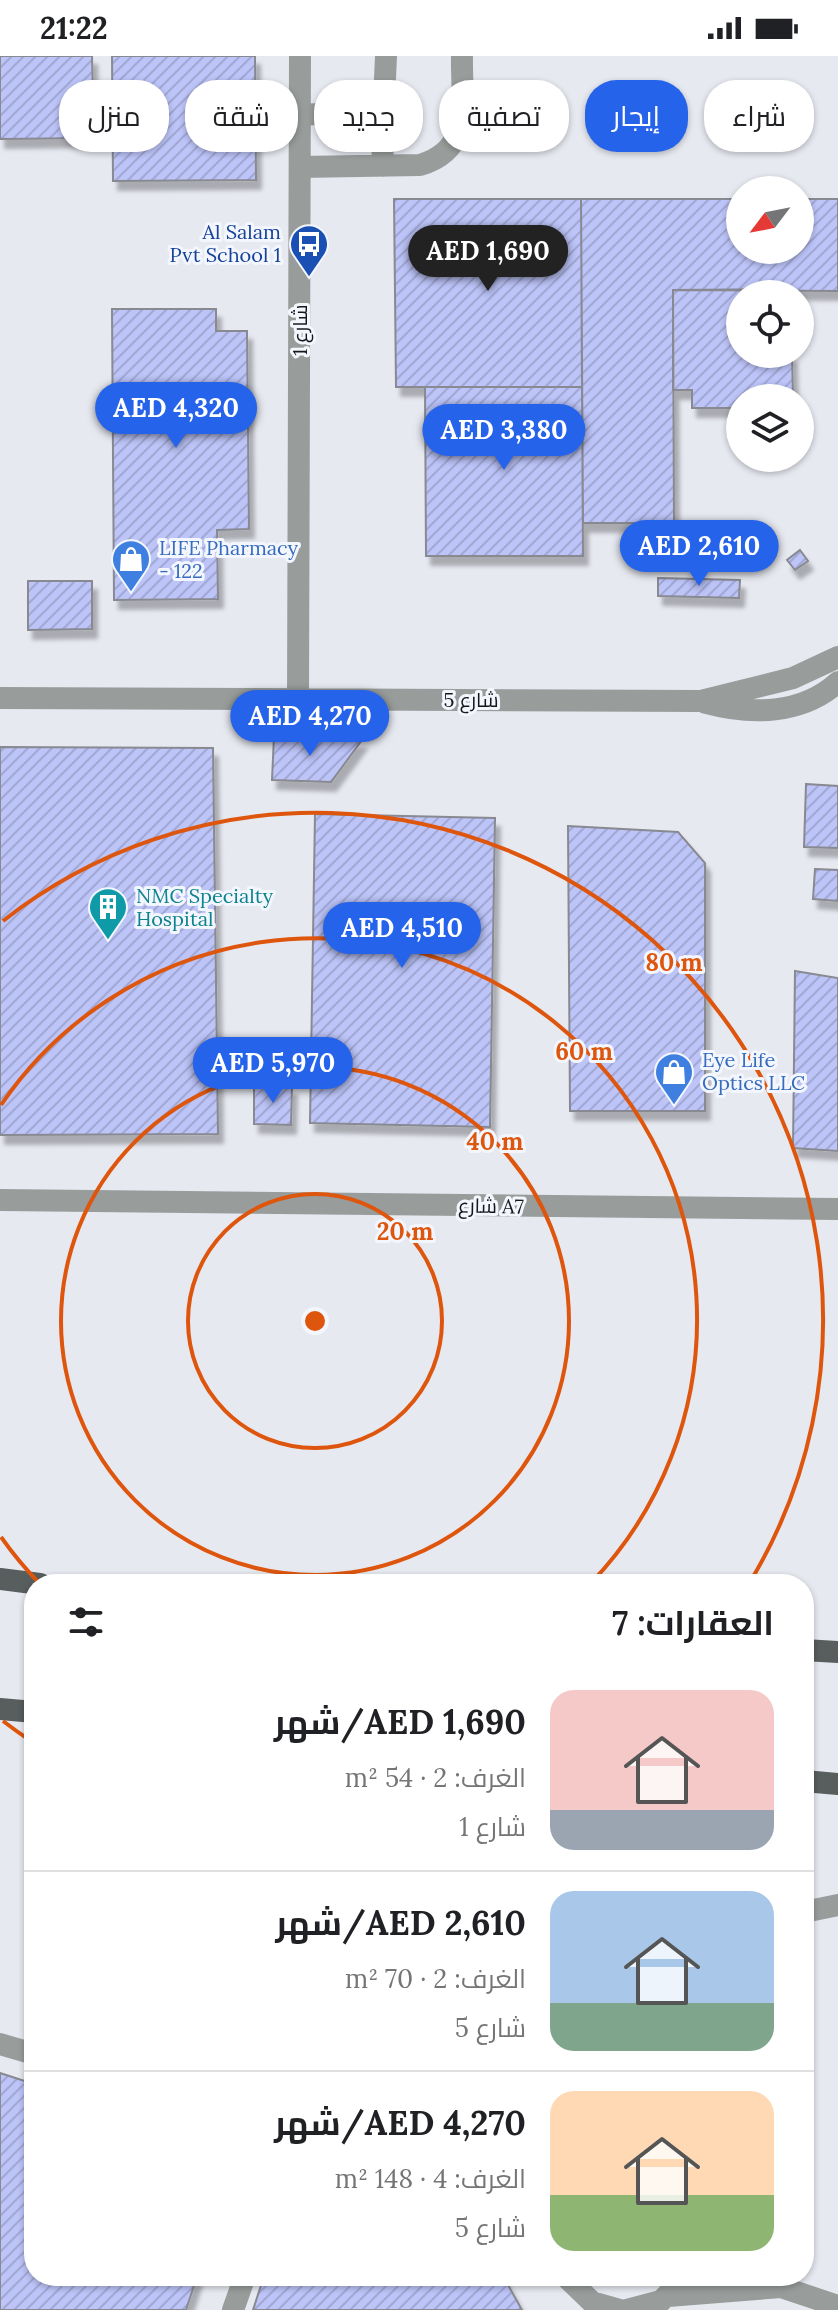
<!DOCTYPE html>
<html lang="ar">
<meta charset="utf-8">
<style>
:root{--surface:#fff;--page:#f2f2f2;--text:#202124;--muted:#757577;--line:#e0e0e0;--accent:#2563eb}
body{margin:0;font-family:Lora,Cairo,serif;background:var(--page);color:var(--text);direction:rtl;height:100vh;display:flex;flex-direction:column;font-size:30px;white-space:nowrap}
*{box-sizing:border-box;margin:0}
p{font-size:26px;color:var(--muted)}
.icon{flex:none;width:44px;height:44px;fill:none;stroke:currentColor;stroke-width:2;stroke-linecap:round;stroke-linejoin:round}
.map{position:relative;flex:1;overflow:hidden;direction:ltr}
.details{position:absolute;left:24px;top:1518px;width:790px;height:712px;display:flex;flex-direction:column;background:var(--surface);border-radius:32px;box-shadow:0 2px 6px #0004;direction:rtl}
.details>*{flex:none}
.banner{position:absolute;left:24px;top:24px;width:790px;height:72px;direction:rtl;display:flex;gap:16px}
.needle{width:52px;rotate:238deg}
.tools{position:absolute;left:726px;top:120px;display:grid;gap:16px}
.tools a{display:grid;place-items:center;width:88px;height:88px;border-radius:50%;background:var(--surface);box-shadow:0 2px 6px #0004;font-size:40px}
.price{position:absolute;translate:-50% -68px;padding:0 18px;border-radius:28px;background:var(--accent);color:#fff;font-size:26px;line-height:52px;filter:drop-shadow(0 2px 4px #0008)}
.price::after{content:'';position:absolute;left:50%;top:48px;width:24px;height:18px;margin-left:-12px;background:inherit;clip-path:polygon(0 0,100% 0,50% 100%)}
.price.active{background:#222;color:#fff}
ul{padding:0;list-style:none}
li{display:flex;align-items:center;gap:24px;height:200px;padding:0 40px}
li+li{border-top:2px solid var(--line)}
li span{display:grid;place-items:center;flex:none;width:224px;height:160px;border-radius:24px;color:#555}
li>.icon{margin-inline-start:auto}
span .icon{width:96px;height:96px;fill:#fffc;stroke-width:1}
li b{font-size:34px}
h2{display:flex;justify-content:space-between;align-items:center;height:96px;padding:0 40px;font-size:34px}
.tag{padding:0 28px;border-radius:32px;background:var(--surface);box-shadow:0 2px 6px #0004;font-size:28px;line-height:72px}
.tag.active{background:var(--accent);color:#fff}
.status{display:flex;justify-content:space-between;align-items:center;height:56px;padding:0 40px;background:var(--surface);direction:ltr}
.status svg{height:22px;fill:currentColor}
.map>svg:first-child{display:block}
.building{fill:url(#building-hatch);stroke:#888991;stroke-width:2;filter:url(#shadow)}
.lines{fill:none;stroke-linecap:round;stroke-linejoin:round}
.service{stroke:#989d9c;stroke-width:22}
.minor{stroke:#989d9c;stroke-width:22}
.primary{stroke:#575e5d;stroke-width:22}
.ring{fill:none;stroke:#de560d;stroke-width:4}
.labels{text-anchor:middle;stroke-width:6;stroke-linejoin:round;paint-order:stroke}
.transit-label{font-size:20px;fill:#164399;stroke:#f4f6fe;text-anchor:end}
.street-label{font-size:20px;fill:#161719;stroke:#f4f6fe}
.shop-label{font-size:20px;fill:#366cbe;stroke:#f4f6fe;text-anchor:start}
.culture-label{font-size:20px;fill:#0d838f;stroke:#f4f6fe;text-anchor:start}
.centre{fill:#de560d;stroke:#f4f6fe;stroke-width:4}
.ring-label{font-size:24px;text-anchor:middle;font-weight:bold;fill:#de560d;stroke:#f4f6fe;stroke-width:6;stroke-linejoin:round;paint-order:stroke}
</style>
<div class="status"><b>21:22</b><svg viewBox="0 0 49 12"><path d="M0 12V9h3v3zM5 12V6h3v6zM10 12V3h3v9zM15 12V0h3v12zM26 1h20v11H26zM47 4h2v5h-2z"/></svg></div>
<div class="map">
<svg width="838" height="2254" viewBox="0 0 838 2254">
<defs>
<pattern id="building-hatch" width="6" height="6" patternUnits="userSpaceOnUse" patternTransform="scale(2)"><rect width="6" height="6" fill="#bcc4f8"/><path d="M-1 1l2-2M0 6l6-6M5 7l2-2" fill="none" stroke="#a1a8d4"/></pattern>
<filter id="shadow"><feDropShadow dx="5" dy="9" stdDeviation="2" flood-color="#0004"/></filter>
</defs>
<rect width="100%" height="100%" fill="#e7e9f1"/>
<!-- building -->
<path class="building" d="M0,0H92L94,82L0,83Z
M112,0H255L256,124L113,125Z
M394,143H581L582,331H396Z
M581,143H740V194H800V143H838V235L673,234L674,467H583Z
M780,233V238H740V298H792L793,342H740V352H692V334H673V234Z
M112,253H216V275H247L249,473L217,474L218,543L114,544Z
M425,331H582L583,500H426Z
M800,494L808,505L795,514L787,504Z
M658,522L740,524L739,542L658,540Z
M28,525H92V573L28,574Z
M274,680L362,684L331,726L272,724Z
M0,691L213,692L218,1078L0,1079Z
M806,728L838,730V792L804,791Z
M315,758L495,762L490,1071L310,1067Z
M568,770L678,776L705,807V1055H570Z
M815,813L838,814V845L813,843Z
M795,915L838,922V1095L793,1092Z
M254,1030H292L291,1069L254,1068Z
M0,2017L34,2028V2220H197L186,2254H0Z
M264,2220H503L522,2254H253Z"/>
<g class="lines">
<!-- service -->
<path class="service" d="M381,50L383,110
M300,59L375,55L384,45L386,0
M300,111L420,109C474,93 461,46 462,0
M0,1988L34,1998
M233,2254L245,2220"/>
<!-- minor -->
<path class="minor" d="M0,642L701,645L793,622L838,601
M298,644L300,0
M706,647C750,659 802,659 838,626
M0,1144L838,1153
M804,1856L838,1849
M565,2220L592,2246L620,2254
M668,2240L781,2231L838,2250
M627,2254L661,2245L686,2220"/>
<!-- primary -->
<path class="primary" d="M0,1523L40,1528
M804,1594L838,1596
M0,1653L34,1656
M804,1725L838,1728"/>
</g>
<!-- distance rings -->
<g class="ring">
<circle cx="315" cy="1265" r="127"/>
<circle cx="315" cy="1265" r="254"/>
<path d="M39 1527A381 381 0 0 1 1 1481M1 1049A381 381 0 1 1 591 1527"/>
<path d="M31 1685A507 507 0 0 1 3 1665M3 865A507 507 0 0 1 750 1526"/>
</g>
<!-- icons -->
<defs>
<g id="bus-pin" transform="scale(2)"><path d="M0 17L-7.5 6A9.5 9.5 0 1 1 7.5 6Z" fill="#1a4fb4" stroke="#f4f6fe"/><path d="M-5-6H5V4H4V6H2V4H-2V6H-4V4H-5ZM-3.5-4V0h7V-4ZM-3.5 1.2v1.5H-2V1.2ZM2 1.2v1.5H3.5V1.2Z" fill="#fff"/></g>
<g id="shop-pin" transform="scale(2)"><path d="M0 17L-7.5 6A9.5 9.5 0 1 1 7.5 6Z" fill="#3f7fe0" stroke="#f4f6fe"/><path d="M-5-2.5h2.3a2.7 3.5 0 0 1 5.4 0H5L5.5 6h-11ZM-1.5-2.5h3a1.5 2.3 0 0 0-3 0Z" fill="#fff"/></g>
<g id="building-pin" transform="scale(2)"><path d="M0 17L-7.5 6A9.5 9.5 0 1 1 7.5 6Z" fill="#0f9aa8" stroke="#f4f6fe"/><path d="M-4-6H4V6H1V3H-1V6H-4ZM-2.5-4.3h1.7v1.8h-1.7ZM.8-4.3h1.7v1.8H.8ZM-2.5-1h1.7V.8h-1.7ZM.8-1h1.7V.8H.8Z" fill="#fff"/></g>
</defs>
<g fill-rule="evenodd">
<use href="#bus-pin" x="309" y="188"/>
<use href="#shop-pin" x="131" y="503"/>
<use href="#building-pin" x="108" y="851"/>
<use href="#shop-pin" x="674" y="1016"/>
</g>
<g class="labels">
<!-- transit labels -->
<g class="transit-label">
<text x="281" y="183">Al Salam<tspan x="281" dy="23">Pvt School 1</tspan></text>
</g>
<!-- street labels -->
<g class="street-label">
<text transform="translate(300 274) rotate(-90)" y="7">شارع 1</text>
<text x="471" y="651">شارع 5</text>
<text transform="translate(491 1150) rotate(1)" y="7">شارع A7</text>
</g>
<!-- shop labels -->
<g class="shop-label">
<text x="159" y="499">LIFE Pharmacy<tspan x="159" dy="23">- 122</tspan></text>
<text x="702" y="1011">Eye Life<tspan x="702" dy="23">Optics LLC</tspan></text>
</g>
<!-- culture labels -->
<g class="culture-label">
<text x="136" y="847">NMC Specialty<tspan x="136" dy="23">Hospital</tspan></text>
</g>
</g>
<circle cx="315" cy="1265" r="12" class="centre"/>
<g class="ring-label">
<text x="674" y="915">80 m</text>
<text x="584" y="1004">60 m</text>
<text x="495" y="1094">40 m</text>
<text x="405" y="1184">20 m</text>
</g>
</svg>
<div class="tools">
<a><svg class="needle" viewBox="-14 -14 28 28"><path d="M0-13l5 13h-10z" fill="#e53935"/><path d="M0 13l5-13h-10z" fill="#757577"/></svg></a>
<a><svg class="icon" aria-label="locate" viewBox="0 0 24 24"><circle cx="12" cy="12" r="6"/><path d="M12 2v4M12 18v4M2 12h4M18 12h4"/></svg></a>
<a><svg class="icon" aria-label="layers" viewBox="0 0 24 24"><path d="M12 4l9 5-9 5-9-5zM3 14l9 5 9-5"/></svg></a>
</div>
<b class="price active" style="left:488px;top:237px">AED 1,690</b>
<b class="price" style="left:176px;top:394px">AED 4,320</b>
<b class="price" style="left:504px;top:416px">AED 3,380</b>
<b class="price" style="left:699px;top:532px">AED 2,610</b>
<b class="price" style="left:310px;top:702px">AED 4,270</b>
<b class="price" style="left:402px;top:914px">AED 4,510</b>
<b class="price" style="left:273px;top:1049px">AED 5,970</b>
<div class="banner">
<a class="tag">شراء</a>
<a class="tag active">إيجار</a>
<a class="tag">تصفية</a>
<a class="tag">جديد</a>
<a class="tag">شقة</a>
<a class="tag">منزل</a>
</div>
<section class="details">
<h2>العقارات: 7<svg class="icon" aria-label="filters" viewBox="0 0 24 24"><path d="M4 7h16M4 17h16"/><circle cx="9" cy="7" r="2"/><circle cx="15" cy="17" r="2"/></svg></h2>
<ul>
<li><span style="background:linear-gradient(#f6c9c9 75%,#9aa5b1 0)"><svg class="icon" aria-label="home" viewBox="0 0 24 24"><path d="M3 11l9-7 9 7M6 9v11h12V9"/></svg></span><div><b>AED 1,690/شهر</b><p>الغرف: 2 · 54 m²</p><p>شارع 1</p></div></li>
<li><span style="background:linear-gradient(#a9c7e8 70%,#7fa58c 0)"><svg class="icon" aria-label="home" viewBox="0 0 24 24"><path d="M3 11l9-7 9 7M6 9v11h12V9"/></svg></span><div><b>AED 2,610/شهر</b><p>الغرف: 2 · 70 m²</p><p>شارع 5</p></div></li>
<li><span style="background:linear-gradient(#ffd9b3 65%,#8fb573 0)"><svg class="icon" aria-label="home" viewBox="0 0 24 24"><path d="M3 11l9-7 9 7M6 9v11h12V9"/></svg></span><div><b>AED 4,270/شهر</b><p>الغرف: 4 · 148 m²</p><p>شارع 5</p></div></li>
</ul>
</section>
</div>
